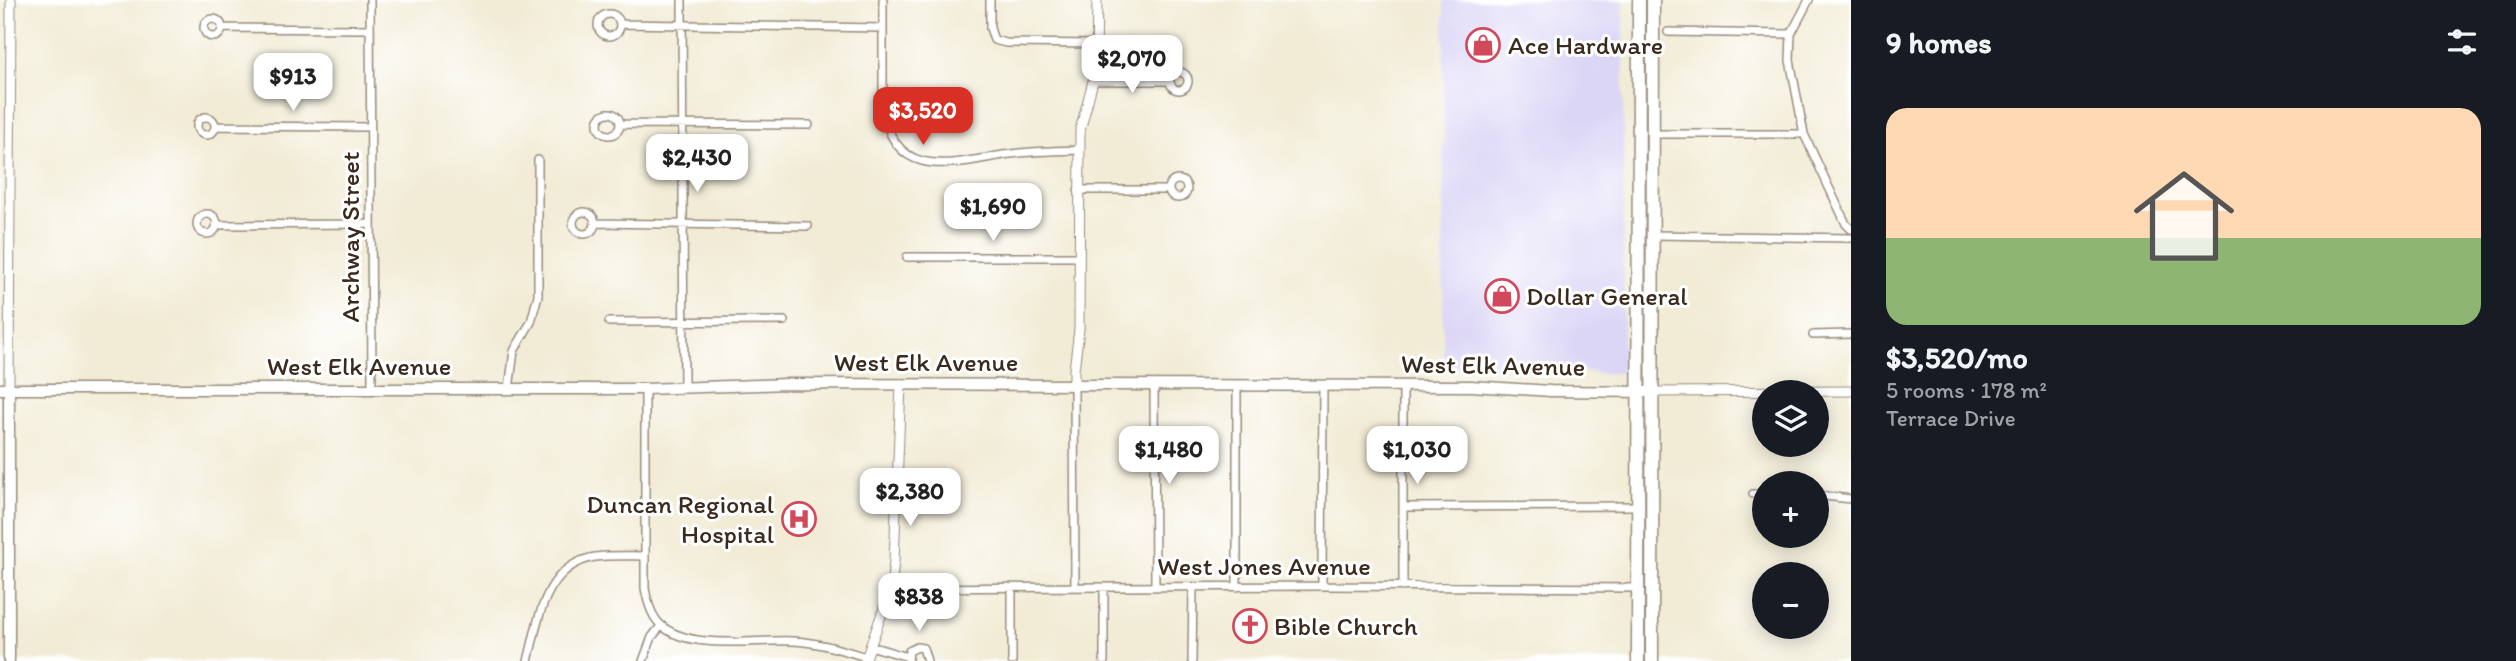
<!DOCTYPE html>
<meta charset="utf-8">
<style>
:root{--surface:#171b24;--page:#20242c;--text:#f1f3f6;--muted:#9ea1a6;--line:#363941;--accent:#d93025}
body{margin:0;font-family:Itim,sans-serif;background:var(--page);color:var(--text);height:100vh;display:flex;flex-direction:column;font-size:26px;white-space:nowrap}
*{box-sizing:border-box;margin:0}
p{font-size:23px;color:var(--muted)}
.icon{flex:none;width:38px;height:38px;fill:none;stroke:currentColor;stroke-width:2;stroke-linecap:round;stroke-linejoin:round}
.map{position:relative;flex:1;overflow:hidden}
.side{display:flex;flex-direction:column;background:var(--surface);width:665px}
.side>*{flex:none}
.tools{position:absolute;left:1752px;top:380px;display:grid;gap:14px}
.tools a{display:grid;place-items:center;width:77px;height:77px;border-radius:50%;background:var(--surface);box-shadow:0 4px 18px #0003;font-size:35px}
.price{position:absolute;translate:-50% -60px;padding:0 16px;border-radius:14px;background:#fff;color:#222;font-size:23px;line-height:46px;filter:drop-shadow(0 2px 4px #0008)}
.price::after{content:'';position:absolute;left:50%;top:42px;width:21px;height:16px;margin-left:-10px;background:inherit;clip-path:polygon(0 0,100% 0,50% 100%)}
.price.selected{background:var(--accent);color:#fff}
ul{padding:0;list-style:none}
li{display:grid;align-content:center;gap:14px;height:371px;padding:0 35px}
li+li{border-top:2px solid var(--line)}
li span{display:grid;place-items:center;height:217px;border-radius:21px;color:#555}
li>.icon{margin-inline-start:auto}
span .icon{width:126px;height:126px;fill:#fffc;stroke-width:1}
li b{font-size:30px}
h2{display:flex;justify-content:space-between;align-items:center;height:84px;padding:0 35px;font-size:30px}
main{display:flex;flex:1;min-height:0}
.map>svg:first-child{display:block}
.built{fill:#dcd6f6}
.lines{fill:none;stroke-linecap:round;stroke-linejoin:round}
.minor-casing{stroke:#968b7a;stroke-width:10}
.tertiary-casing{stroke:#968b7a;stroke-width:11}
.secondary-casing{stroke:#968b7a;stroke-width:13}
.primary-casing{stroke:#968b7a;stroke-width:15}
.minor{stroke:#fff;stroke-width:7}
.tertiary{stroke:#fff;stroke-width:9}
.secondary{stroke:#fff;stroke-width:10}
.primary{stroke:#fff;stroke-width:12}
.labels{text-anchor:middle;stroke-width:6;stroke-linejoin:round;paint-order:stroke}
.poi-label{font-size:26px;fill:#3b2a1e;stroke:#fff;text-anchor:start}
.street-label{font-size:26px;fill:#3b2a1e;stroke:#fff}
</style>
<main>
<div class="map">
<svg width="1851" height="661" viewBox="0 0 1851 661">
<rect width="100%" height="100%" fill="#fff"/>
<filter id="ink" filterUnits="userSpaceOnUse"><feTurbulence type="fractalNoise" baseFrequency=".0143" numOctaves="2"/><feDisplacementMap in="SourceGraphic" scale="14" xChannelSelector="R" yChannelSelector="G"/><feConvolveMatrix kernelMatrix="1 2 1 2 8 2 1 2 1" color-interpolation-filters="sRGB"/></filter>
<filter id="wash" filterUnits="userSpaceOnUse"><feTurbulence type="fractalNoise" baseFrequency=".00686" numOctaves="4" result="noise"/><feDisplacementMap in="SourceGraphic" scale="28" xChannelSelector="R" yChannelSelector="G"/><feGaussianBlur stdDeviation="1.57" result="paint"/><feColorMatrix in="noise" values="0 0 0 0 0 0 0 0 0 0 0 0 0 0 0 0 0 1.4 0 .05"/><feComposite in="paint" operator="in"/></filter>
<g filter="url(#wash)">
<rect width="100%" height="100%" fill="#f2ecd6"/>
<!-- built -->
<path class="built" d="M1444,0H1624L1623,369L1620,373L1604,374L1578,370L1448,367L1443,354Z"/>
</g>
<g filter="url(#ink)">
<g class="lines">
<!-- minor casing -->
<g class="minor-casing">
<path id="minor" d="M370,0L372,389
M682,0L684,387
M883,0V108C894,181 951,164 1003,155C1028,151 1054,151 1079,150
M990,0V28L994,40L1006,43L1098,44
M1809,0L1791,34L1790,60L1804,134L1846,224L1851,229
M598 25a11 11 0 1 1 22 0a11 11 0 1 1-22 0Z
M204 28a9 9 0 1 1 18 0a9 9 0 1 1-18 0Z
M620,24L883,28
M222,28L370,29
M1668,32L1791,34
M1170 81a9 9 0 1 1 18 0a9 9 0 1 1-18 0Z
M1093,81H1170
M598 124a11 11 0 1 1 22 0a11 11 0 1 1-22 0Z
M197 126a9 9 0 1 1 18 0a9 9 0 1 1-18 0Z
M620,124L809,125
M215,126L370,127
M1653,134H1804
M1169 189a9 9 0 1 1 18 0a9 9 0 1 1-18 0Z
M1078,190H1169
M573 223a11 11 0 1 1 22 0a11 11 0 1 1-22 0Z
M197 224a10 10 0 1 1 20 0a10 10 0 1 1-20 0Z
M595,223L808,226
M216,225L370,224
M1653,235L1851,238
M907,257H1078
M609,322L784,321
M1813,335L1851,334
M1074,385L1075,587
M1154,385L1155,587
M509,389L514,351L531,322L538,295V160
M645,389V588C647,600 652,618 662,626C692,651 756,639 793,641C818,642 842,650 866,657
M1753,494H1764
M1816,495L1851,499
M1403,507L1638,506
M1322,586L1323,385
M1237,587V385
M1403,587V386
M891,588L1322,586L1638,588
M870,646L908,657
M528,661C539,619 544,566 595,557C611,555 628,556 645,556
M643,661L652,637L661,626
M908,661L909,651L917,647L923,648L927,661
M1012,661V588
M1104,661V587
M1192,661L1193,588"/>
</g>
<!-- tertiary casing -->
<g class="tertiary-casing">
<path id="tertiary" d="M1074,385V370L1079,329L1080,131L1093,81L1096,60L1097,0
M9,389L11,0
M1652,392L1851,391
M865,661L891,588L894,562L901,384"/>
</g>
<!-- secondary casing -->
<g class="secondary-casing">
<path id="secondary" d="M0,389H645L786,384L1471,386L1551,391L1652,392
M9,389V661"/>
</g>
<!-- primary casing -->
<g class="primary-casing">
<path id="primary" d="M1638,661L1639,0
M1652,661L1653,0"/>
</g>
<!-- minor -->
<use href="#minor" class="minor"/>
<!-- tertiary -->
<use href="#tertiary" class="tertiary"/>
<!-- secondary -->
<use href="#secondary" class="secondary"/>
<!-- primary -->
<use href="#primary" class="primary"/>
</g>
</g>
<!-- icons -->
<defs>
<g id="shop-ring" transform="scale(1.75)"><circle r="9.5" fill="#fff" stroke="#d1495b" stroke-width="1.5"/><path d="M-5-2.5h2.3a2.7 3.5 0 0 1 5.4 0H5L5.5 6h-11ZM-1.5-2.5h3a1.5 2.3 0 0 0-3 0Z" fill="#d1495b"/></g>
<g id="hospital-ring" transform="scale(1.75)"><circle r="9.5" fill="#fff" stroke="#d1495b" stroke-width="1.5"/><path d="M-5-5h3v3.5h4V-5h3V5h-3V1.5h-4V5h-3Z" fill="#d1495b"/></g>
<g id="church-ring" transform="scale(1.75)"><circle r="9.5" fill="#fff" stroke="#d1495b" stroke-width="1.5"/><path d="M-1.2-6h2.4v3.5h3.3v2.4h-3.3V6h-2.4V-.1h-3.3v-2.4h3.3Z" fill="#d1495b"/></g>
</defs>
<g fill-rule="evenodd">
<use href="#shop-ring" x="1483" y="45"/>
<use href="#shop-ring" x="1502" y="296"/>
<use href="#hospital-ring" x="799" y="519"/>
<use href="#church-ring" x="1250" y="626"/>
</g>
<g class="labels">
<!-- poi labels -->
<g class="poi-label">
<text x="1508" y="54">Ace Hardware</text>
<text x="1526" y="305">Dollar General</text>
<text x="774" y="513" text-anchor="end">Duncan Regional<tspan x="774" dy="30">Hospital</tspan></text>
<text x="1274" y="635">Bible Church</text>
</g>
<!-- street labels -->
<g class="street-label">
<text transform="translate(350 237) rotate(-90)" y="9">Archway Street</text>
<text x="926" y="371">West Elk Avenue</text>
<text transform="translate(1493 365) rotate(1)" y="9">West Elk Avenue</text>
<text x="359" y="375">West Elk Avenue</text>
<text x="1264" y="575">West Jones Avenue</text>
</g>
</g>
</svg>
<div class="tools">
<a><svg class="icon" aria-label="layers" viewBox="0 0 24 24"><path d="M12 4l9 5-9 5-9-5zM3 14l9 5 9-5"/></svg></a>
<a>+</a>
<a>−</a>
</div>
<b class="price" style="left:1132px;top:95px">$2,070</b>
<b class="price" style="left:293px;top:113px">$913</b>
<b class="price selected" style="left:923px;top:147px">$3,520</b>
<b class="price" style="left:697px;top:194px">$2,430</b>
<b class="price" style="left:993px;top:243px">$1,690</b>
<b class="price" style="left:1169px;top:486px">$1,480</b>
<b class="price" style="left:1417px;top:486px">$1,030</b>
<b class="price" style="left:910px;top:528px">$2,380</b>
<b class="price" style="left:919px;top:633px">$838</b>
</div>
<section class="side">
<h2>9 homes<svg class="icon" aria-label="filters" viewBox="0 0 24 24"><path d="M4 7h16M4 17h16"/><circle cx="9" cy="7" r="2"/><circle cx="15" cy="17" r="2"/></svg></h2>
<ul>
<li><span style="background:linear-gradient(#ffd9b3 60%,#8fb573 0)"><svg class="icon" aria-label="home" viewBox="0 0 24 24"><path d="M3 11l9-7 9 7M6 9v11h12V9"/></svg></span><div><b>$3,520/mo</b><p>5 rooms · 178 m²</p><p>Terrace Drive</p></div></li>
</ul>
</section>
</main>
